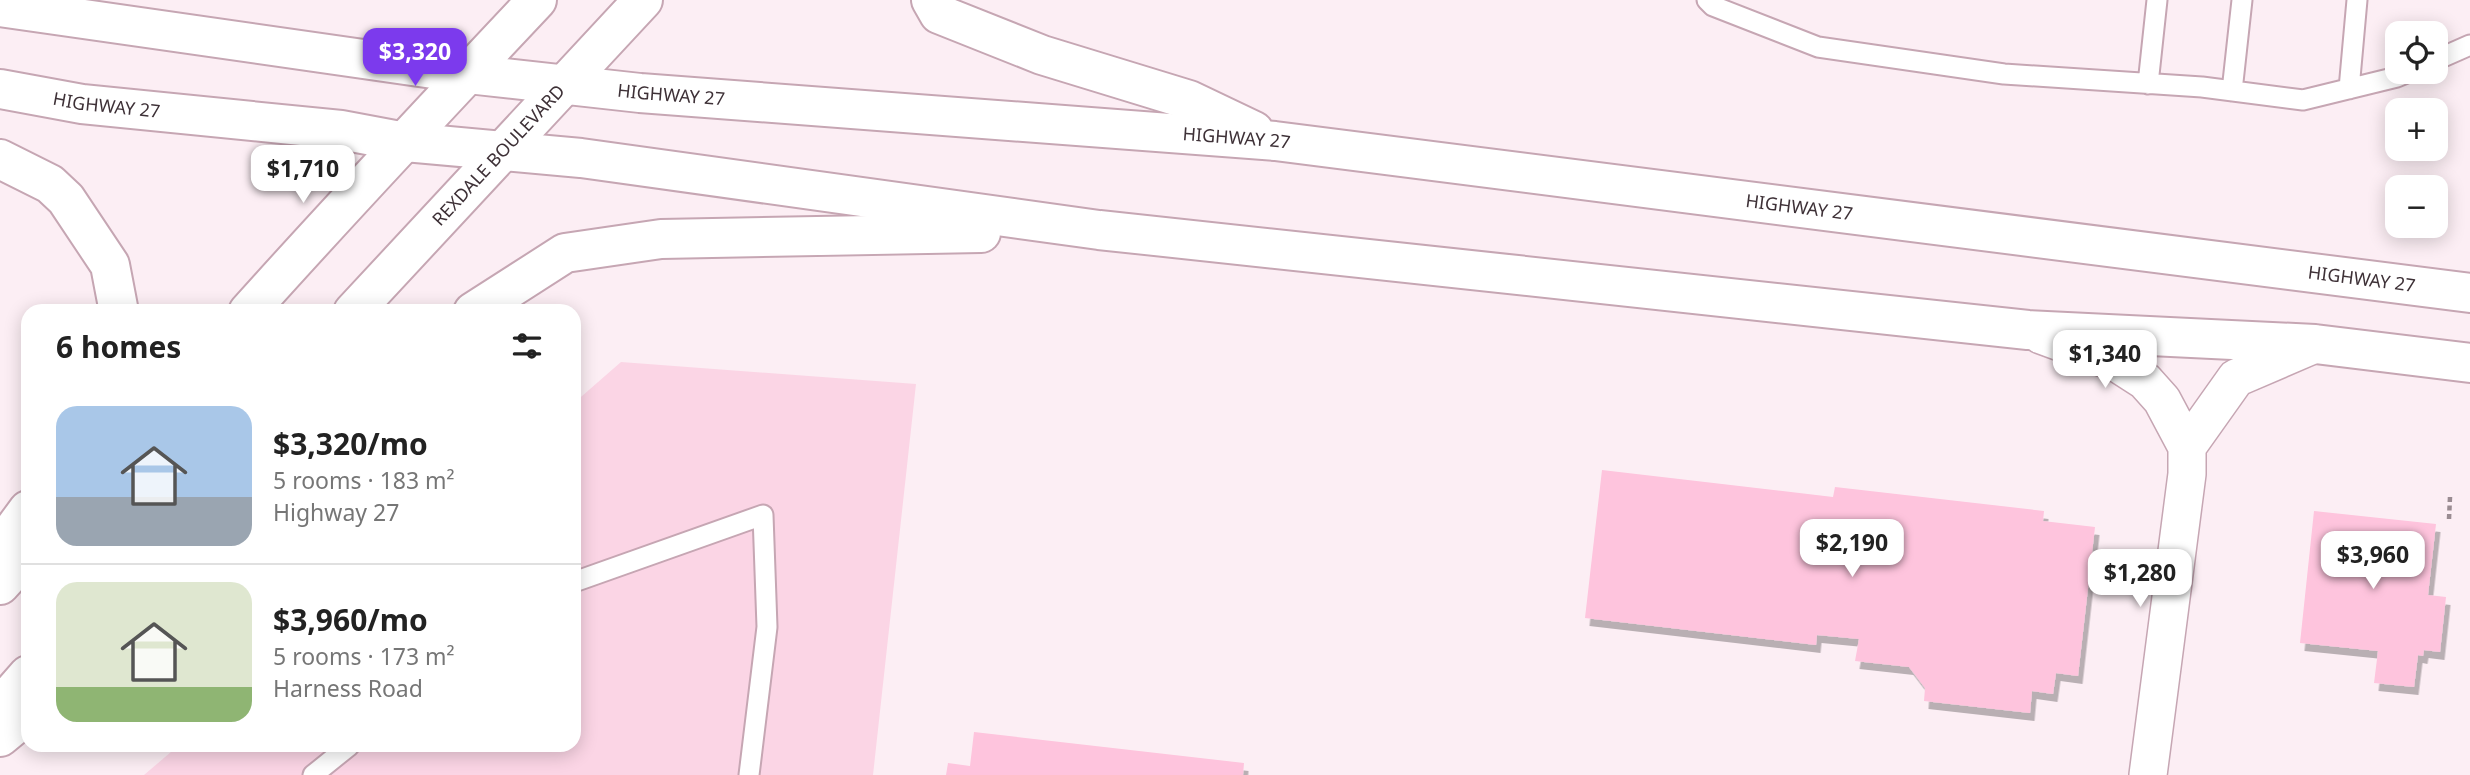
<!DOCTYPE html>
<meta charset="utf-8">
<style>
:root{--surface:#fff;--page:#f2f2f2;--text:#222;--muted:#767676;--line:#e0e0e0;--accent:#7c3aed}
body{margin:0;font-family:"Noto Sans",sans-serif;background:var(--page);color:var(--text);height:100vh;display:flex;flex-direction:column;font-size:26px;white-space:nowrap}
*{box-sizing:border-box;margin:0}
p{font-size:23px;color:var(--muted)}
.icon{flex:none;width:38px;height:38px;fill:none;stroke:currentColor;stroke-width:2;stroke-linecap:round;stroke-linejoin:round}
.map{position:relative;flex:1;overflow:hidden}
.sheet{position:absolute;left:21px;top:304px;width:560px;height:448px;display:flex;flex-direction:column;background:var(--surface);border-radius:21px;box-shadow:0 4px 18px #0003}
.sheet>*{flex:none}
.buttons{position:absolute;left:2385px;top:21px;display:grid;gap:14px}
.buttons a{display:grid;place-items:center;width:63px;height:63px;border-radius:14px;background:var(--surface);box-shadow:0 4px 18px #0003;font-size:35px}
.price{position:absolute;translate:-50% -60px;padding:0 16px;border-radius:14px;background:#fff;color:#222;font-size:23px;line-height:46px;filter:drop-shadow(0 2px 4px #0008)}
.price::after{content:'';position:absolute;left:50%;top:42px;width:21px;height:16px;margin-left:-10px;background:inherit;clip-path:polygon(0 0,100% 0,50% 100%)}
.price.current{background:var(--accent);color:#fff}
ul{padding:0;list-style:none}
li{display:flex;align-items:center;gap:21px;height:175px;padding:0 35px}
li+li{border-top:2px solid var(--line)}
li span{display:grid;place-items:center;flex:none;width:196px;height:140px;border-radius:21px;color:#555}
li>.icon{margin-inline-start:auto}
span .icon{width:84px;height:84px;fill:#fffc;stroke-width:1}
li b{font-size:30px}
h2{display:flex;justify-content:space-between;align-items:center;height:84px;padding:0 35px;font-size:30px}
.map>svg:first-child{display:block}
.green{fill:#fbd5e5}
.building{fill:#fec4dd;filter:url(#shadow)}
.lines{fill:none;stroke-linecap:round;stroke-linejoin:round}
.lane-casing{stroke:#c6a6b3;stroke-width:23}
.street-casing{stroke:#c6a6b3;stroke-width:40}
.secondary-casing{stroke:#c6a6b3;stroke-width:42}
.primary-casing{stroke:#c6a6b3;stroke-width:42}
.path{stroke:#9a8c92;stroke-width:4.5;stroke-dasharray:5 3.5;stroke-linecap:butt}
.lane{stroke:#fff;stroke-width:19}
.street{stroke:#fff;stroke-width:37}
.secondary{stroke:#fff;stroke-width:38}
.primary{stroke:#fff;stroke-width:38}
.labels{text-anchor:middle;stroke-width:7;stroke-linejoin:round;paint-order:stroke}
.street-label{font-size:18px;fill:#3e3137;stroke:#fff}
</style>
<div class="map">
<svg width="2470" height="775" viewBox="0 0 2470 775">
<defs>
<filter id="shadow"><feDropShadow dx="4.5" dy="8" stdDeviation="0" flood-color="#0004"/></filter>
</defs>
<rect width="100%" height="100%" fill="#fceef4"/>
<!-- green -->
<path class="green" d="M621,362L916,384L873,775H144L178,746H574V403Z"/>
<!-- building -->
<path class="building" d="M1602,470L1833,497L1835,487L2044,511L2043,521L2095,527L2078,676L2056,673L2053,694L2032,691L2030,713L1924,701L1925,688L1909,667L1855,661L1859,639L1817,635L1816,645L1585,618Z
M2314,511L2436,524L2428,595L2446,597L2440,652L2424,650L2423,656L2418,655L2414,687L2374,683L2378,651L2300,643Z
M974,732L1244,763L1243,775H946L948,763L970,766Z"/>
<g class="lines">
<!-- lane casing -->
<g class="lane-casing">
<path id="lane" d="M1707,0L1713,6L1818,47L2004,74L2202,87L2303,100L2397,77L2409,72
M2436,60L2470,45
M2148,84L2157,0
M2349,89L2357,0
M2232,91L2242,0
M574,582L763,515L767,627L749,775
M313,775L349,746"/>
</g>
<!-- street casing -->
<g class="street-casing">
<path id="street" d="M2041,335L2117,363L2145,381L2162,400L2187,447V474L2148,775
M2187,447L2236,378L2315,344"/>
</g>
<!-- secondary casing -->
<g class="secondary-casing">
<g id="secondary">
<path d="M248,312C343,206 440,103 537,0"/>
<path id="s1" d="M353,312L643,0"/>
<path d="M0,585L28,554"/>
<path d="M0,707L28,675"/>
</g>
</g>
<!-- primary casing -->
<g class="primary-casing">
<g id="primary">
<path d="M931,0L939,14L1042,55L1189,100L1254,131"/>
<path id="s2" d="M0,7L468,74L640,93L1275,141L2470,293"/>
<path id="s3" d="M0,89L82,104L341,130L405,142L581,158L1099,230L2028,330L2315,344L2470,363"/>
<path d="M0,159L50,184L66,199L110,265L119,312"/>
<path d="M473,312L565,253L661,239L981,233"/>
<path d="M0,561L14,529L28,510"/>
<path d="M0,737L28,714"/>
</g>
</g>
<!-- path -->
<path class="path" d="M2449,519L2450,497"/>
<!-- lane -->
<use href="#lane" class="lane"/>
<!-- street -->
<use href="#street" class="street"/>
<!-- secondary -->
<use href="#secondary" class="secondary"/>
<!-- primary -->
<use href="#primary" class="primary"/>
</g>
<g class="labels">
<!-- street labels -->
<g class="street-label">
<text dy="6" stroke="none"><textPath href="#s2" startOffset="677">HIGHWAY 27</textPath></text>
<text dy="6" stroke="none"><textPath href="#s3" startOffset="108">HIGHWAY 27</textPath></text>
<text dy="6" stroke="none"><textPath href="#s2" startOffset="1244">HIGHWAY 27</textPath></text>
<text dy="6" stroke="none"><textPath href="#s1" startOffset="214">REXDALE BOULEVARD</textPath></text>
<text dy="6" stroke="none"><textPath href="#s2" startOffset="1811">HIGHWAY 27</textPath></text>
<text dy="6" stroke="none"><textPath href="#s2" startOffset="2378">HIGHWAY 27</textPath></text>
</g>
</g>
</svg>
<div class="buttons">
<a><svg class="icon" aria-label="locate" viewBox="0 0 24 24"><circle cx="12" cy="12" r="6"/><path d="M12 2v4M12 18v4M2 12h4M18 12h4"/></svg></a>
<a>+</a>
<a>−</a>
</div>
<b class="price current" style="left:415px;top:88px">$3,320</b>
<b class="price" style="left:303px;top:205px">$1,710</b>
<b class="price" style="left:2105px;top:390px">$1,340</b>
<b class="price" style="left:1852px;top:579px">$2,190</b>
<b class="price" style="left:2373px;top:591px">$3,960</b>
<b class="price" style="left:2140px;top:609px">$1,280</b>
<section class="sheet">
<h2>6 homes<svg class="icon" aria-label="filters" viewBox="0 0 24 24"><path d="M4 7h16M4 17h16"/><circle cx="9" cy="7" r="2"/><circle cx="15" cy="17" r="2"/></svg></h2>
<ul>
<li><span style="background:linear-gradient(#a9c7e8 65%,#9aa5b1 0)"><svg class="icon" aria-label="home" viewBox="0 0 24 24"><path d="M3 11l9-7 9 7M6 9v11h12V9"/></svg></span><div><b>$3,320/mo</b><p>5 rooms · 183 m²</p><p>Highway 27</p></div></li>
<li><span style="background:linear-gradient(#dfe7d0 75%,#8fb573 0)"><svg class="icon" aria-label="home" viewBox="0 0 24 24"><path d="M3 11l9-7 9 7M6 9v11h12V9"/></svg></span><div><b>$3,960/mo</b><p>5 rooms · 173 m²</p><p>Harness Road</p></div></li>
</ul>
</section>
</div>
